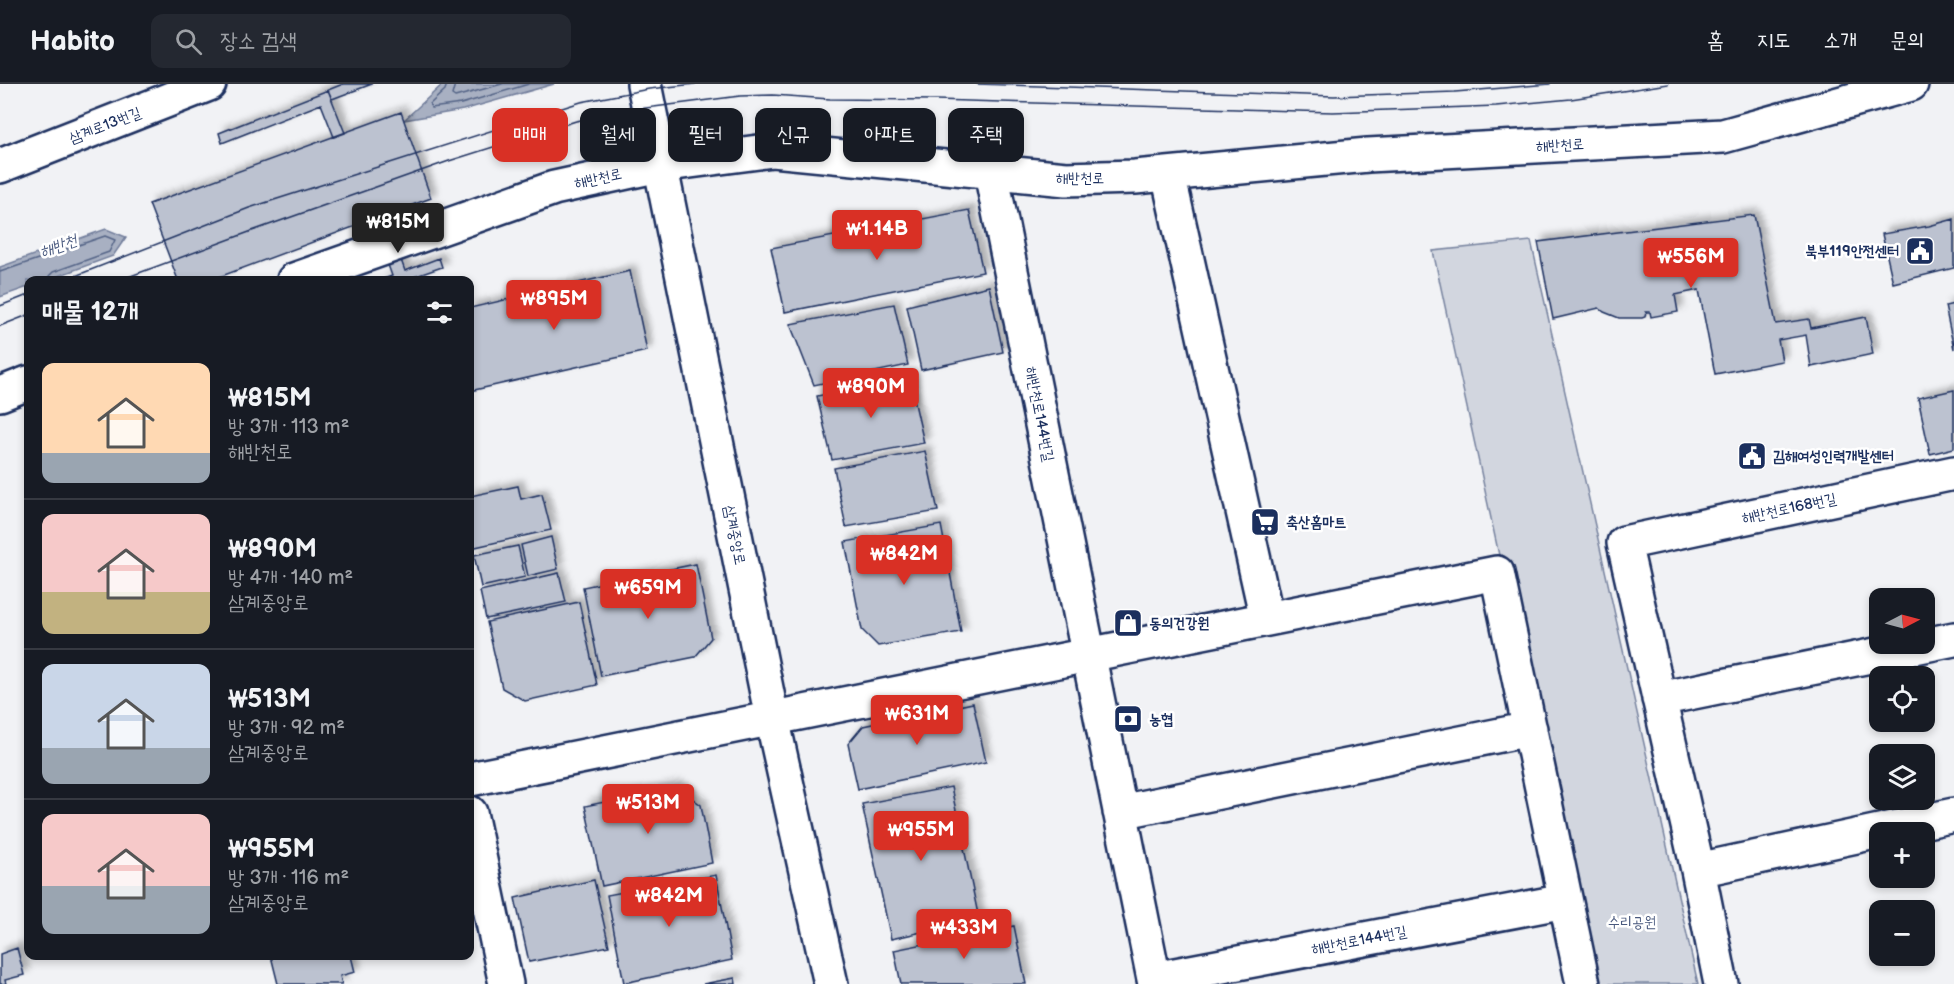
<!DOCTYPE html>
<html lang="ko">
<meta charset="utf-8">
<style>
:root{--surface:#171b24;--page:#242831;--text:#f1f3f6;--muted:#9ea1a6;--line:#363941;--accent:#d93025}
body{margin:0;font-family:"Balsamiq Sans","Poor Story",sans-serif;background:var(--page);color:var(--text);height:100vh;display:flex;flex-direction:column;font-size:22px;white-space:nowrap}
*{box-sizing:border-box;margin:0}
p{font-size:20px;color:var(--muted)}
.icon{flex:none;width:33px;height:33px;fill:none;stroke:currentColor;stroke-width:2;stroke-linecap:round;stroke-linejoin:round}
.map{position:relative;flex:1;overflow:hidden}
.details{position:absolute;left:24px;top:192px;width:450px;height:684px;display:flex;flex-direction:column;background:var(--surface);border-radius:12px;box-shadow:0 3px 9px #0003}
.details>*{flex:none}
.guide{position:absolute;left:492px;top:24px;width:570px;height:54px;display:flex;gap:12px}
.needle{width:39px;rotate:84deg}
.fabs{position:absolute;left:1869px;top:504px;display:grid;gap:12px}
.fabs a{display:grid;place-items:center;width:66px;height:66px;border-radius:12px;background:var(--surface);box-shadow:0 3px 9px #0003;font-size:30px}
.price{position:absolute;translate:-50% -51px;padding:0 14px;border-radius:6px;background:var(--accent);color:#fff;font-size:20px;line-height:39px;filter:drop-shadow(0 2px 3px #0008)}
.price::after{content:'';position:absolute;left:50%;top:36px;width:18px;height:14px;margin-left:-9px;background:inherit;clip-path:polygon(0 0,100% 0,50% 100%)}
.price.current{background:#222;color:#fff}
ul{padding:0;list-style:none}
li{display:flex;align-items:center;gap:18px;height:150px;padding:0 18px}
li+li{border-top:2px solid var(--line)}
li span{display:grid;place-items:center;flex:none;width:168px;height:120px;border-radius:12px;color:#555}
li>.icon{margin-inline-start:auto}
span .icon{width:72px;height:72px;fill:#fffc;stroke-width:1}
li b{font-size:26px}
h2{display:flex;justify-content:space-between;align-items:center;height:72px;padding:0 18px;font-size:26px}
.pill{padding:0 21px;border-radius:12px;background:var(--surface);box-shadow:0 3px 9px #0003;font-size:21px;line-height:54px}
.pill.current{background:var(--accent);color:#fff}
header{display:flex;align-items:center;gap:36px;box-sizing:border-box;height:84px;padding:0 30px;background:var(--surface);border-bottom:2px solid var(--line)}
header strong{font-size:28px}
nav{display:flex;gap:33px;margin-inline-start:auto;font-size:21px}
.search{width:420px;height:54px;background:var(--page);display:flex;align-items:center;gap:15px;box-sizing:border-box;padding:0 21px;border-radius:12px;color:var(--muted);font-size:22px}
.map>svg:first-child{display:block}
.green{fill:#d2d6df;stroke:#76829e;stroke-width:1.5}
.water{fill:#a8b0c2;stroke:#707c9a;stroke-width:1.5}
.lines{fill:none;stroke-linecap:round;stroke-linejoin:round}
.shore{stroke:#536386;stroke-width:1.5}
.building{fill:#bcc2d0;stroke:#1b2f5e;stroke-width:1.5;filter:url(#shadow)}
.minor-casing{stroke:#1b2f5e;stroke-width:38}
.major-casing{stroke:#1b2f5e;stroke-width:38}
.minor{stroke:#fff;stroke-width:33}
.major{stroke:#fff;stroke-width:33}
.tram{stroke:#1b2f5e;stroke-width:1.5}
.labels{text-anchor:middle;stroke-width:5;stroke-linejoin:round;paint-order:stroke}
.street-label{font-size:15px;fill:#1b2f5e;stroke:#fff}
.poi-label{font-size:15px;font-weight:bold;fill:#1b2f5e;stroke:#fff;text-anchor:start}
.park-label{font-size:15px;fill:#49597e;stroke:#fff}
.water-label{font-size:16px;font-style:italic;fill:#4c5c81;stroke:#fff}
</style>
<header>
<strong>Habito</strong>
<div class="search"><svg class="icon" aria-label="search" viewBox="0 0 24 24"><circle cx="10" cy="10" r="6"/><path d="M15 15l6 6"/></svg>장소 검색</div>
<nav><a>홈</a><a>지도</a><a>소개</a><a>문의</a></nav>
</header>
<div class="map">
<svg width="1954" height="900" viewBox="0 0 1954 900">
<defs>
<filter id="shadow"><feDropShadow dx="5.5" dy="-5.5" stdDeviation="3" flood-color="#0004"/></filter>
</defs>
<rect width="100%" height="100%" fill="#f1f2f5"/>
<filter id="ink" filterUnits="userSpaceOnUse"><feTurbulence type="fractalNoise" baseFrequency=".0167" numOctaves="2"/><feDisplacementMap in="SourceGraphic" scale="12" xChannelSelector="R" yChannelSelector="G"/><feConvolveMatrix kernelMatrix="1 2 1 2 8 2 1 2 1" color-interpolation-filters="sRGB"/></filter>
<g filter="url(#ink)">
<!-- green -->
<path class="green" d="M1531,157L1698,900H1592L1433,167Z"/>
<!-- water -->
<path class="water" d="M443,0H554L463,26L404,36Z
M106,145L126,153L113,172L47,196H28V203L0,213V183Z"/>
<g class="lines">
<!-- shore -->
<path class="shore" d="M447,0L445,6L430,20L431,24L461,20L529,0
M455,0L452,11L455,13L502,0
M0,188L105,152L115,156L109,168L53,188L49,192L48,196"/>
</g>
<!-- building -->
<path class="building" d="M343,0H372L332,15L328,6Z
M328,6L345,49L334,53L321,20L222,59L219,49Z
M401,28L431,114L211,196H178L149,120Z
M969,126L983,188L785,228L771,164Z
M385,131L405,187L439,174L442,183L405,196H380L392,192L372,136Z
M1754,131L1776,240L1809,235L1811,244L1866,233L1873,270L1811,283L1806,251L1778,256L1782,277L1715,290L1699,206L1675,211L1678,228L1651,233L1650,228H1646L1645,233L1642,234H1619L1604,228L1599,224L1553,235L1538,158Z
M1954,135V184L1893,199L1882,150L1929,142Z
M630,187L647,267L470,307V224Z
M989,202L1003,268L921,286L907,222Z
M894,220L908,281L814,301L790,240Z
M1954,220V265L1945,222Z
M909,293L924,359L832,376L817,312Z
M1954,306V364L1930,370L1918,314Z
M925,367L938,427L846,443L834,384Z
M518,402L521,415L542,410L551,446L471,464L470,412Z
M941,441L961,548L878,562L862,546L845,458Z
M551,453L558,485L528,492L521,461Z
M518,462L525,493L481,503L474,471Z
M696,480L711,554L695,573L601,592L583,503Z
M559,489L566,518L486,535L480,507Z
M579,518L597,601L525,617L502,604L487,538Z
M973,619L986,678L858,705L848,660L863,642Z
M677,703L701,721L712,779L602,802L585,722Z
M951,703L979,835L891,855L862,720Z
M716,791L732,876L624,899L607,811Z
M594,796L609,862L529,878L515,814Z
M1014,842L1026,900H901L894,866Z
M17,864L24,891L5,896L6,900H0V870Z
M271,872H351L355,888L340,892L342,900H278Z
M735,894L736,900H703Z"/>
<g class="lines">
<!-- minor casing -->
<g class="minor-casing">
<path id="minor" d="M0,82L209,0
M991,88L1155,900
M1168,90L1267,535
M294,196L554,104L660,81L773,66L1066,95L1135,93L1368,71L1723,52L1911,0
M0,310L28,299
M1659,615L1954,555
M470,695L1497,489L1583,900
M1120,728L1530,645
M470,729L506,900
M1698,786L1954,731
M1154,895L1565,817
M1721,900L1698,786L1624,459L1954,389"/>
</g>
<!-- major casing -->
<g class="major-casing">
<path id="major" d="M644,0L772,634L831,900"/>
</g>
<!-- minor -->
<use href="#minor" class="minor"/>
<!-- major -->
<use href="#major" class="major"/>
<!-- tram -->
<path class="tram" d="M977,0L1334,12L1455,8L1550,0
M65,196L249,124L581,18L649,5L695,0
M120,196L252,147L449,77L576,37L638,25L740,12L773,11L830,15L936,16L1333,28L1496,22L1571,15L1668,0
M0,222L28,211
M0,242L28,231"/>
</g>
</g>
<!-- icons -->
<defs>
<g id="civic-square" transform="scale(1.5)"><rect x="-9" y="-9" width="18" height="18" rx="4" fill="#1b2f5e" stroke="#fff"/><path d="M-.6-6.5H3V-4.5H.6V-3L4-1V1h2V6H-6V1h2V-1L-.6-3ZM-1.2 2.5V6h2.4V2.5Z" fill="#fff"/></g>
<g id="supermarket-square" transform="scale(1.5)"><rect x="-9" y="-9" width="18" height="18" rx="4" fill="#1b2f5e" stroke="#fff"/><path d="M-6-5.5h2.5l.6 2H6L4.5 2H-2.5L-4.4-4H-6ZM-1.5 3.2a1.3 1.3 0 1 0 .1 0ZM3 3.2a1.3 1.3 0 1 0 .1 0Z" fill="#fff"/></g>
<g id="shop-square" transform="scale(1.5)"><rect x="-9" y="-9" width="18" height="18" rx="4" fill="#1b2f5e" stroke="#fff"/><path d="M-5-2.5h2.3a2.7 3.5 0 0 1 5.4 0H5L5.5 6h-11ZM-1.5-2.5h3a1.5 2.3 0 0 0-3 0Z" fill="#fff"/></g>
<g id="bank-square" transform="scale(1.5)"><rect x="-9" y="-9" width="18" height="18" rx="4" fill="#1b2f5e" stroke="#fff"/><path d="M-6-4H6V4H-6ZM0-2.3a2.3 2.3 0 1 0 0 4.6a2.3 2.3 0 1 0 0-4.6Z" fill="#fff"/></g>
</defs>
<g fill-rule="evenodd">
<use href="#civic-square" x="1920" y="167"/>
<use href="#civic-square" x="1752" y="372"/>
<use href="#supermarket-square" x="1265" y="438"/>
<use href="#shop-square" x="1128" y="539"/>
<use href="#bank-square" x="1128" y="635"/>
</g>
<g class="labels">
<!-- street labels -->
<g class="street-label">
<text transform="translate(105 41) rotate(-21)" y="5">삼계로13번길</text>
<text transform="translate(1560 61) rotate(-3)" y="5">해반천로</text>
<text transform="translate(598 94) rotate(-12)" y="5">해반천로</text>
<text x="1080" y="99">해반천로</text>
<text transform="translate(1040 330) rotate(79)" y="5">해반천로144번길</text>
<text transform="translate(1789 424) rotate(-12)" y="5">해반천로168번길</text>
<text transform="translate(735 451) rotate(79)" y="5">삼계중앙로</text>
<text transform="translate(1359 856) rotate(-11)" y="5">해반천로144번길</text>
</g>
<!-- poi labels -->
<g class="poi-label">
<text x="1899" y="172" text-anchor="end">북부119안전센터</text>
<text x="1773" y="377">김해여성인력개발센터</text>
<text x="1286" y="443">축산홈마트</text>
<text x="1149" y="544">동의건강원</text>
<text x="1149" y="640">농협</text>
</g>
<!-- park labels -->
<g class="park-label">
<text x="1632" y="843">수리공원</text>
</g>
<!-- water labels -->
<g class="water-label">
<text transform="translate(58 161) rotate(-20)" y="6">해반천</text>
</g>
</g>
</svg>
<div class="fabs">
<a><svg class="needle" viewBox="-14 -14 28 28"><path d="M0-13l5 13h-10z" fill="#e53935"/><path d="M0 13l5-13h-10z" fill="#9ea1a6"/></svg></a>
<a><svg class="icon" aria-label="locate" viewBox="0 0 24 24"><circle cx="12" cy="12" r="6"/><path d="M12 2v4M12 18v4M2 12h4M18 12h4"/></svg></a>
<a><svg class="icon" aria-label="layers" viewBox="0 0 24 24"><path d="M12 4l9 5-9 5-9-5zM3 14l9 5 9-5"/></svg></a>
<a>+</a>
<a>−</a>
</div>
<b class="price current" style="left:398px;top:170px">₩815M</b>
<b class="price" style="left:877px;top:177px">₩1.14B</b>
<b class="price" style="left:1691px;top:205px">₩556M</b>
<b class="price" style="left:554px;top:247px">₩895M</b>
<b class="price" style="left:871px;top:335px">₩890M</b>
<b class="price" style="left:904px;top:502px">₩842M</b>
<b class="price" style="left:648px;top:536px">₩659M</b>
<b class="price" style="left:917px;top:662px">₩631M</b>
<b class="price" style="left:648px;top:751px">₩513M</b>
<b class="price" style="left:921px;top:778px">₩955M</b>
<b class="price" style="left:669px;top:844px">₩842M</b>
<b class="price" style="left:964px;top:876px">₩433M</b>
<div class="guide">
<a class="pill current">매매</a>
<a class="pill">월세</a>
<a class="pill">필터</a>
<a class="pill">신규</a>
<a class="pill">아파트</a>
<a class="pill">주택</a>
</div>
<section class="details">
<h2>매물 12개<svg class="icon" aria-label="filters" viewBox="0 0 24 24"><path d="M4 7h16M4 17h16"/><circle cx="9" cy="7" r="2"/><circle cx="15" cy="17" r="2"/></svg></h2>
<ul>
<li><span style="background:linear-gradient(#ffd9b3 75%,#9aa5b1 0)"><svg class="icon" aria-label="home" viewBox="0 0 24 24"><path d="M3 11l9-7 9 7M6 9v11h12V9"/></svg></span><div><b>₩815M</b><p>방 3개 · 113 m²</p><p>해반천로</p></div></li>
<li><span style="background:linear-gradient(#f6c9c9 65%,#c2b280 0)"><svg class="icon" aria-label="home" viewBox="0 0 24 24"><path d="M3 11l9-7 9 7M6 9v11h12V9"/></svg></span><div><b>₩890M</b><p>방 4개 · 140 m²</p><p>삼계중앙로</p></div></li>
<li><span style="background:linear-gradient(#c9d6e8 70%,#9aa5b1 0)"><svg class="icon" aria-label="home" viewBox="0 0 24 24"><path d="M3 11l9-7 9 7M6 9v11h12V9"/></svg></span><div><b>₩513M</b><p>방 3개 · 92 m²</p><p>삼계중앙로</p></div></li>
<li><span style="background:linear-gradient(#f6c9c9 60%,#9aa5b1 0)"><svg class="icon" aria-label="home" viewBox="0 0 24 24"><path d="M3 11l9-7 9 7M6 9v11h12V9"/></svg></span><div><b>₩955M</b><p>방 3개 · 116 m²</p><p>삼계중앙로</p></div></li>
</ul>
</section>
</div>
